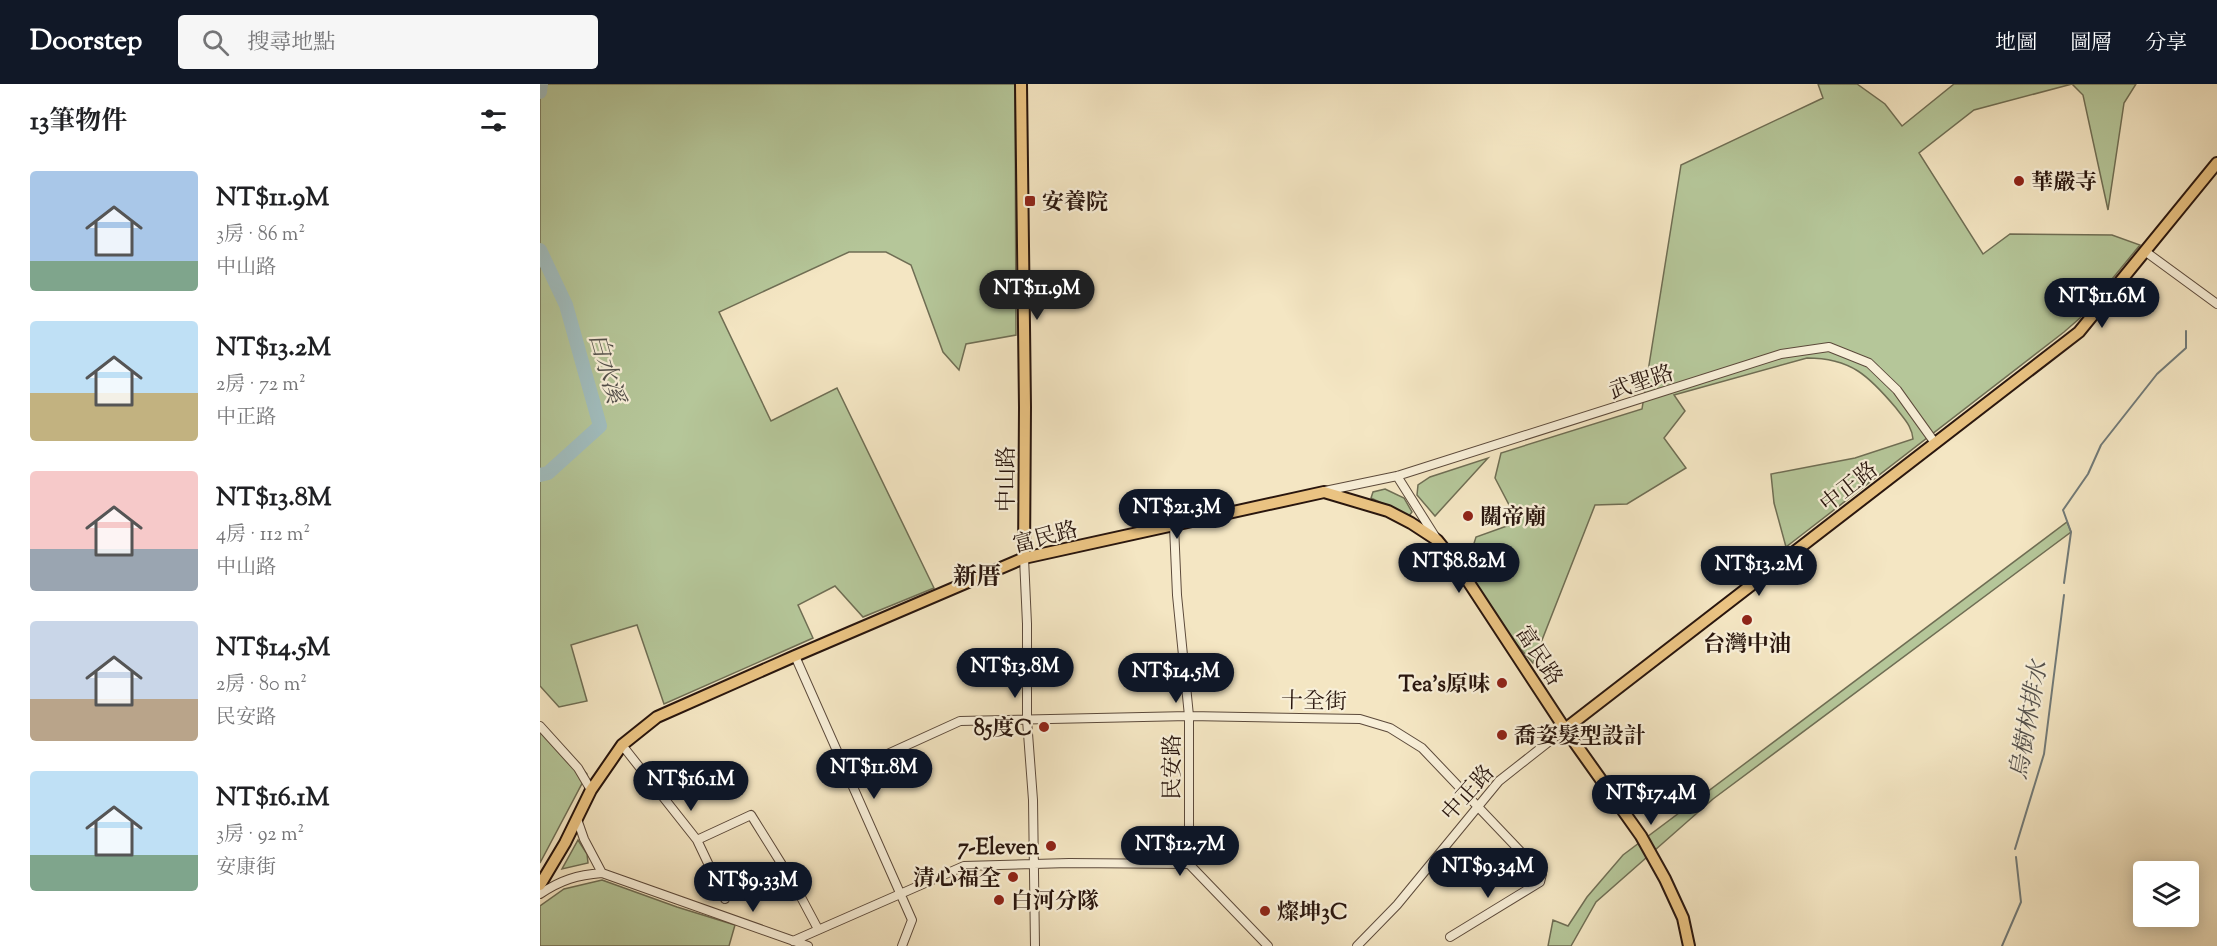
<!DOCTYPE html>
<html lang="zh-TW">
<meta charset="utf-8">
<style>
:root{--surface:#fff;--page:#f6f6f6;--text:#202124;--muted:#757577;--accent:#111827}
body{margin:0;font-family:"Sorts Mill Goudy","Noto Serif TC",serif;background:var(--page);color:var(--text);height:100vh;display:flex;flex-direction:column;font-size:22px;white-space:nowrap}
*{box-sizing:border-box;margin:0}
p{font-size:20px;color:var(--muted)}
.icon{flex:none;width:33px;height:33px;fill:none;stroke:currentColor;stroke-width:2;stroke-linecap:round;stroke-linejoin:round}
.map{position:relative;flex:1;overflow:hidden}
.drawer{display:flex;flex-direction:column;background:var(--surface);width:540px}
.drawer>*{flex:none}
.fabs{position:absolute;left:1593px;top:777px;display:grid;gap:12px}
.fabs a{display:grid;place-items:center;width:66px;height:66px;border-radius:6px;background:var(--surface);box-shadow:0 3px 15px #0003;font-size:30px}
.price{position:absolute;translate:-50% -51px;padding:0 14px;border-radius:21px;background:var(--accent);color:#fff;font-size:20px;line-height:39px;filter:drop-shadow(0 2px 3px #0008)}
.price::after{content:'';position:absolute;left:50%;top:36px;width:18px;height:14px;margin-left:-9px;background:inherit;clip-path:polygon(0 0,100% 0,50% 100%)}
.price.on{background:#222;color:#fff}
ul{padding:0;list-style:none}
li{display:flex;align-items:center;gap:18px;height:150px;padding:0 30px}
li span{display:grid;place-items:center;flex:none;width:168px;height:120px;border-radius:6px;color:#555}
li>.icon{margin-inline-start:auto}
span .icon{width:72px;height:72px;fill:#fffc;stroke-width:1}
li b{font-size:26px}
h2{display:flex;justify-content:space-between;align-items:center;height:72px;padding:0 30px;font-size:26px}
header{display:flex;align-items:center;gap:36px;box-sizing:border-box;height:84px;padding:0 30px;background:var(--accent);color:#fff}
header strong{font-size:28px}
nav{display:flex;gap:33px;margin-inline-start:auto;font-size:21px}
.search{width:420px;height:54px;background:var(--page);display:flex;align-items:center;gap:15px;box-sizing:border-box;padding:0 21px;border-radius:6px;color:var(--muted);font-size:22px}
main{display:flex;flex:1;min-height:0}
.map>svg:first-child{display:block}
.green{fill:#b5c699;stroke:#6f6e54;stroke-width:1.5}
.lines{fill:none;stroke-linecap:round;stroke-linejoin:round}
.stream{stroke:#717a78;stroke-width:2}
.river{stroke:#a1bdbe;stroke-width:14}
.minor-casing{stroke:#5c4a3b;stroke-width:10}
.major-casing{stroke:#29160e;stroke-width:14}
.minor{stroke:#f8efd8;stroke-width:8}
.major{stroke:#eac382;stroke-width:10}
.poi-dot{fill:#8f2418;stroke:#f8efd8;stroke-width:2}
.labels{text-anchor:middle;stroke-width:4.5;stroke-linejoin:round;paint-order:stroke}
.poi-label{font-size:22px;font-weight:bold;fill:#29160e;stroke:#f8efd8;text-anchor:start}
.street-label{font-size:22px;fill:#29160e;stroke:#f8efd8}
.water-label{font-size:24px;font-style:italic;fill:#53504c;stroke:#f8efd8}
.neighbourhood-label{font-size:24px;font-weight:bold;fill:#29160e;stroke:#f8efd8}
</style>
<header>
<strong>Doorstep</strong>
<div class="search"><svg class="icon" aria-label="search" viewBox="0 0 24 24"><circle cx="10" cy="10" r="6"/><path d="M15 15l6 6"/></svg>搜尋地點</div>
<nav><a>地圖</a><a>圖層</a><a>分享</a></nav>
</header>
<main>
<section class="drawer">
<h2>13筆物件<svg class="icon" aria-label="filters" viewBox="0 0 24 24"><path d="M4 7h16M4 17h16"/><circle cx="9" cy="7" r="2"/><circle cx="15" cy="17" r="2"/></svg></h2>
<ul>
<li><span style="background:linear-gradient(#a9c7e8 75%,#7fa58c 0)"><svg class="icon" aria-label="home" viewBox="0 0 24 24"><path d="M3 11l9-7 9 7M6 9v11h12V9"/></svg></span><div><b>NT$11.9M</b><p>3房 · 86 m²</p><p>中山路</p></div></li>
<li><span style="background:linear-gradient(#bfe0f5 60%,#c2b280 0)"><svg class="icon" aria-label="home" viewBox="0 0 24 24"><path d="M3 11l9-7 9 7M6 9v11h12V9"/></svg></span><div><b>NT$13.2M</b><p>2房 · 72 m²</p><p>中正路</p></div></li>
<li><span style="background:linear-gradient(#f6c9c9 65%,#9aa5b1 0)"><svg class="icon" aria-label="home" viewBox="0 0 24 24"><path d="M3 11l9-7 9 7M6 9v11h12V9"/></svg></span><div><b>NT$13.8M</b><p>4房 · 112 m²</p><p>中山路</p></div></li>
<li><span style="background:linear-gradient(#c9d6e8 65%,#b9a48a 0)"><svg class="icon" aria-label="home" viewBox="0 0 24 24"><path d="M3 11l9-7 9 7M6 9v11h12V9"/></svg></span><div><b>NT$14.5M</b><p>2房 · 80 m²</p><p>民安路</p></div></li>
<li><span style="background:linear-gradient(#bfe0f5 70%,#7fa58c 0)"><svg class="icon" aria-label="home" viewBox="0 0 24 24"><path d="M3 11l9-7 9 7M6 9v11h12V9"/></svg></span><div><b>NT$16.1M</b><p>3房 · 92 m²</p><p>安康街</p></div></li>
</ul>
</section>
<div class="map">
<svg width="1677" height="862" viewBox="0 0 1677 862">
<rect width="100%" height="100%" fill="#f4e6c3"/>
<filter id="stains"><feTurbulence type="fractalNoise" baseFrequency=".00333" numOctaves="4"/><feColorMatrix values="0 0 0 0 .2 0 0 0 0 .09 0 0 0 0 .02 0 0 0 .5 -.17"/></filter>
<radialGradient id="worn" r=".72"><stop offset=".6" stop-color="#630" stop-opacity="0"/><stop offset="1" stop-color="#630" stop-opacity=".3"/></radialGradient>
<!-- green -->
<path class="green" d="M0,0H475L476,251L426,260L419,286L403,268L371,181L346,168H309L179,228L231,337L297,304L394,504L323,533L295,502L258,521L273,554L124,620L97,541L31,561L47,617L19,623L0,602Z
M1278,0H1317L1345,20L1362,42L1414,0H1596L1584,19L1568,126L1543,11L1532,0L1434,26L1379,69L1443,170L1470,150L1572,151L1600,161L1540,234L1524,248L1246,463L1234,419L1231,390L1315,374L1373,355C1372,342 1364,335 1356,324C1329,292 1311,274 1267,274L1134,311L1145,327L1124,354L1146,384L1087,420L1055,421L993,579L948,527L925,488L936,453L978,438L955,394L961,369L1102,325L1141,81L1283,14Z
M948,374L895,432L877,411L878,401L890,393Z
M845,405L864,414L872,428L869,432L831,414L833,408Z
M1527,438L1531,448L1173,715L1056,818L1031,862H1008L1013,836L1028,842L1047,813L1083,771Z
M0,647L33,674L47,690L0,779Z
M38,756L47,770L48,779L22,785Z
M62,796L137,823L195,841L189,862H0V822L24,805Z"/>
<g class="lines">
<!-- stream -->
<path class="stream" d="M1524,499L1531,448L1523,426L1548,390L1561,361L1617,290L1646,264V247
M1475,765L1504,670L1524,511
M1462,862L1481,818L1476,773"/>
<!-- river -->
<path class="river" d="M0,8L1,0
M0,166L26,221L60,342L8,389L0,391"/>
<!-- minor casing -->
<g class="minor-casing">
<path id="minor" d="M1606,168L1677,220
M857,392L896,454
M785,407L857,392L1241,270L1289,263L1329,279L1357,306L1395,359
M634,442L637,511L649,632V780
M484,474L487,540V636L493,716L495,862
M255,572L372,836L362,862
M0,642L38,684L51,706
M82,661L157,756L185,815
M308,688L420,637L649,632L820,635L850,644L882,664L1002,790L1000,798L910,853
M37,735L44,755L62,789
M157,756L211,731L254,800L278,845
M0,810C21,796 37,791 62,789L268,862
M253,857L424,782L529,779L649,780L728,862
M817,862L857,821L959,697L1025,645"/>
</g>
<!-- major casing -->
<g class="major-casing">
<path id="major" d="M481,0L485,323L484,474
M1025,645L1539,248L1677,79
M0,801L25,759L51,706L82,661L117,633L255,572L484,474L784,408L848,427L871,439L897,456L918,482L1025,645L1101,752L1125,795L1143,834L1149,862"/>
</g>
<!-- minor -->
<use href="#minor" class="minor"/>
<!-- major -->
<use href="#major" class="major"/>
</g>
<!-- markers -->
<g class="poi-dot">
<circle cx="1479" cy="97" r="6"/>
<rect x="484" y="111" width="12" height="12" rx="3"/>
<circle cx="928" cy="432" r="6"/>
<circle cx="1207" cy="536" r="6"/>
<circle cx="962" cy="599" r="6"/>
<circle cx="504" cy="643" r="6"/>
<circle cx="962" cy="651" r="6"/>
<circle cx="511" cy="762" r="6"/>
<circle cx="473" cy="793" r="6"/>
<circle cx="459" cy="816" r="6"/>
<circle cx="725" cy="827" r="6"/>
</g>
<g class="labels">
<!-- poi labels -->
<g class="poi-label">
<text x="1491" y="105">華嚴寺</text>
<text x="502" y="125">安養院</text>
<text x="940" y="440">關帝廟</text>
<text x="1207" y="567" text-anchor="middle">台灣中油</text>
<text x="950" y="607" text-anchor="end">Tea's原味</text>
<text x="492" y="651" text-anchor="end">85度C</text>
<text x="974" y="659">喬姿髮型設計</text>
<text x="499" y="770" text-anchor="end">7-Eleven</text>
<text x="461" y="801" text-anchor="end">清心福全</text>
<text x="471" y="824">白河分隊</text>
<text x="737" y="835">燦坤3C</text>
</g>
<!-- street labels -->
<g class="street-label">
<text transform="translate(1101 297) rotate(-18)" y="8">武聖路</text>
<text transform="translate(465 395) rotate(-90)" y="8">中山路</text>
<text transform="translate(1308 402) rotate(-38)" y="8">中正路</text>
<text transform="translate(505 452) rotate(-15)" y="8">富民路</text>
<text transform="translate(1000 571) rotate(57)" y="8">富民路</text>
<text transform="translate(774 616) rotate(1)" y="8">十全街</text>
<text transform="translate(631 683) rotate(-90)" y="8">民安路</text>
<text transform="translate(927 708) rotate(-48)" y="8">中正路</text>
</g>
<!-- water labels -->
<g class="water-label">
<text transform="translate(67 284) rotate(74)" y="8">白水溪</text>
<text transform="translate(1488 636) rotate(-80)" y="8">烏樹林排水</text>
</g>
<!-- neighbourhood labels -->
<g class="neighbourhood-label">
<text x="437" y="500">新厝</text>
</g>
</g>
<rect width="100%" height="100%" filter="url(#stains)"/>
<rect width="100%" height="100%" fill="url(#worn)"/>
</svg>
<div class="fabs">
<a><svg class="icon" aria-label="layers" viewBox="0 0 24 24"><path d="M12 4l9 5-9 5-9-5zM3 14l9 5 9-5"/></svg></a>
</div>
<b class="price on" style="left:497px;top:237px">NT$11.9M</b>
<b class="price" style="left:1562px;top:245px">NT$11.6M</b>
<b class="price" style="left:637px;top:456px">NT$21.3M</b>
<b class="price" style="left:919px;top:510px">NT$8.82M</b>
<b class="price" style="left:1219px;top:513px">NT$13.2M</b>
<b class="price" style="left:475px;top:615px">NT$13.8M</b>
<b class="price" style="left:636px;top:620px">NT$14.5M</b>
<b class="price" style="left:334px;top:716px">NT$11.8M</b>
<b class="price" style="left:151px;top:728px">NT$16.1M</b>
<b class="price" style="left:1111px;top:742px">NT$17.4M</b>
<b class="price" style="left:640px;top:793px">NT$12.7M</b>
<b class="price" style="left:948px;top:815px">NT$9.34M</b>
<b class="price" style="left:213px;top:829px">NT$9.33M</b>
</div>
</main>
